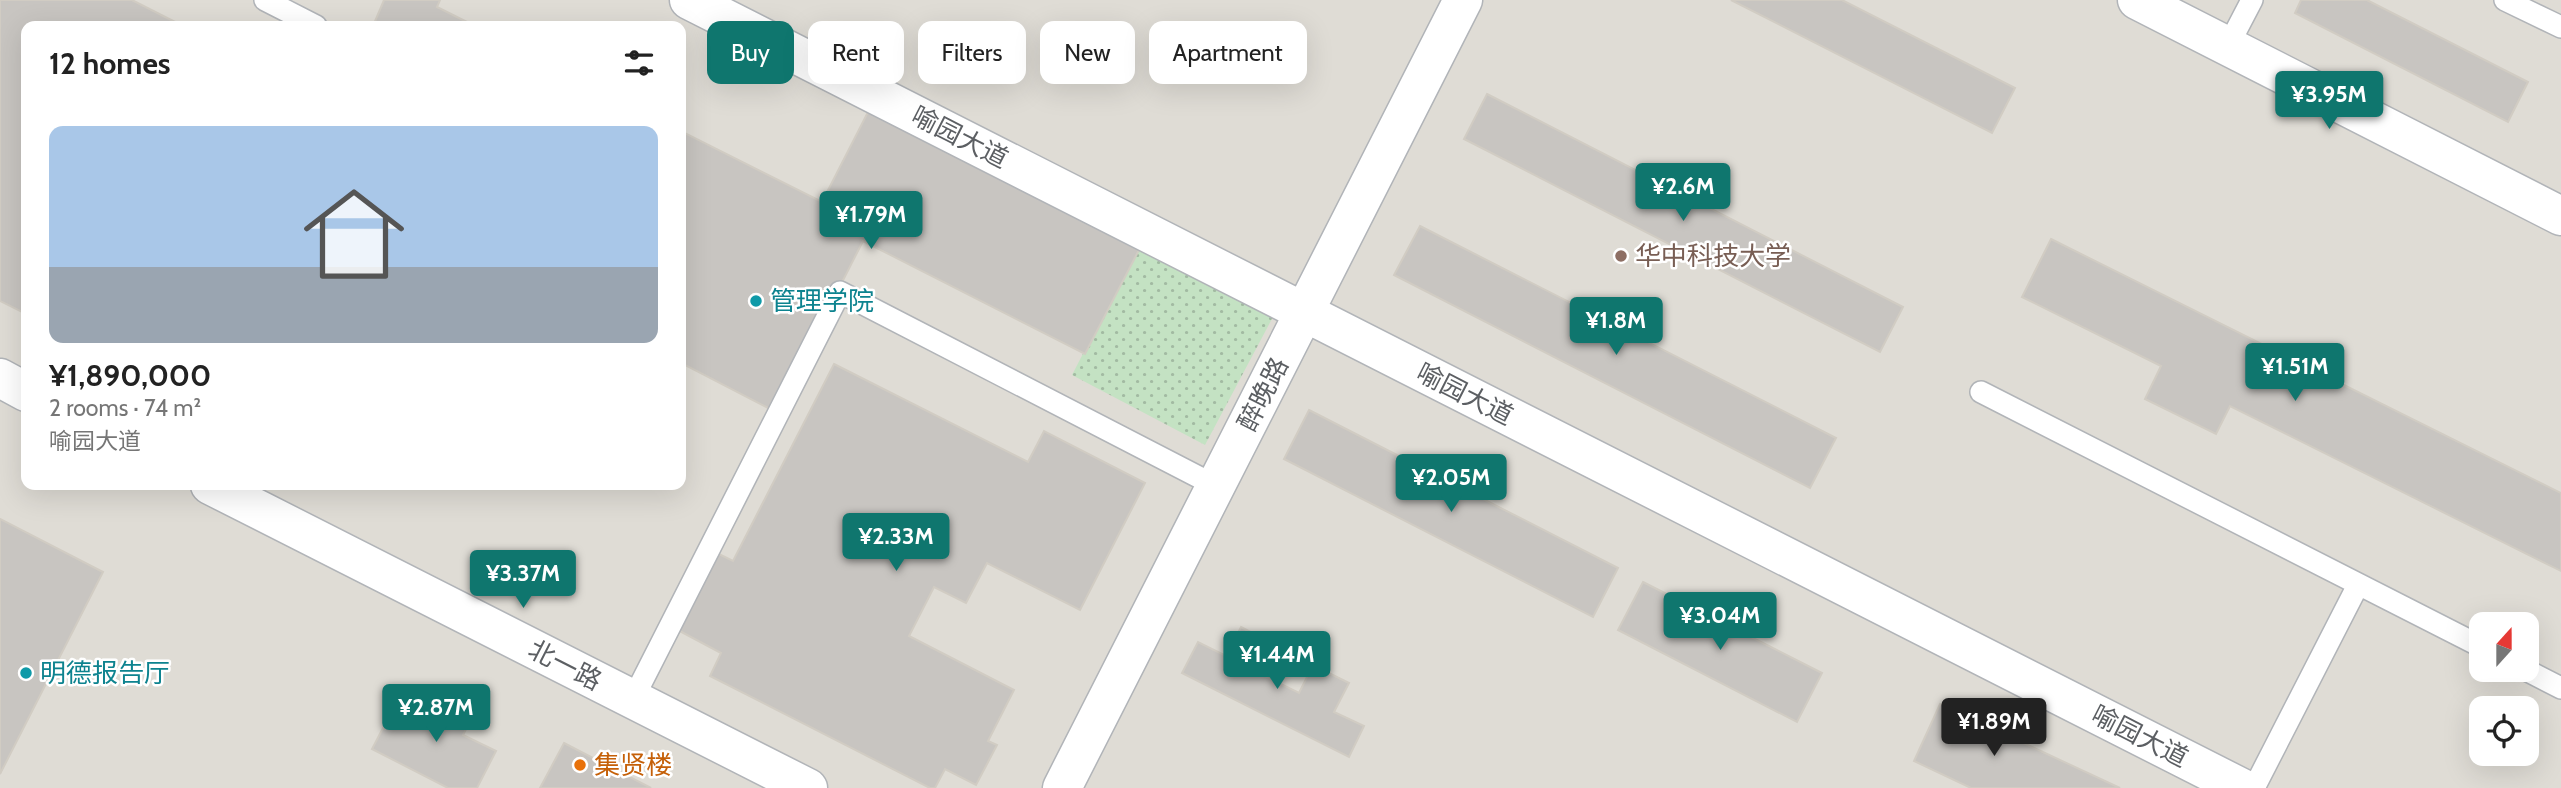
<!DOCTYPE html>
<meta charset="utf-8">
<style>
:root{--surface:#fff;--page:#f6f6f6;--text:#222;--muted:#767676;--accent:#0f766e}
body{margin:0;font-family:Cabin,"Noto Sans SC",sans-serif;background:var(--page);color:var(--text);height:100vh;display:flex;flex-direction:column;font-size:26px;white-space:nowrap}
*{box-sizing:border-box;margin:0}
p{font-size:23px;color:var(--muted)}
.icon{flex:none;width:38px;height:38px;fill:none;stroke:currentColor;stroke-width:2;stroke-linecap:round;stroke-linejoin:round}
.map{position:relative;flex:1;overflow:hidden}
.panel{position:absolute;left:21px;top:21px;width:665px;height:469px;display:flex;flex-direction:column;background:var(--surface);border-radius:14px;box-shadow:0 7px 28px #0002}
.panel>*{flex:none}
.hud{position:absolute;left:707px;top:21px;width:665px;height:63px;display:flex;gap:14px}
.needle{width:46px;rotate:21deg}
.fabs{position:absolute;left:2469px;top:612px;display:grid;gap:14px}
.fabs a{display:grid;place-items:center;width:70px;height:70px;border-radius:14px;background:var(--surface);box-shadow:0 7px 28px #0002;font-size:35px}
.price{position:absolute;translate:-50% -60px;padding:0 16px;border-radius:7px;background:var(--accent);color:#fff;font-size:23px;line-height:46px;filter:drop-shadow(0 2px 4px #0008)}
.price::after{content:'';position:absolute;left:50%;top:42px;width:21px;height:16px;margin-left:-10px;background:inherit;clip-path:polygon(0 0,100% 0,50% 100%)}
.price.current{background:#222;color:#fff}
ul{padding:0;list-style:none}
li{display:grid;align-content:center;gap:14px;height:371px;padding:0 28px}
li span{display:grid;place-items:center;height:217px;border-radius:14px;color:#555}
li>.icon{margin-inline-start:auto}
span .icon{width:126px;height:126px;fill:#fffc;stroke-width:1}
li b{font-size:30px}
h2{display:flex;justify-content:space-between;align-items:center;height:84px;padding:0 28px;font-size:30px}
.pill{padding:0 24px;border-radius:14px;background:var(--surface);box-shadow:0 7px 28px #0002;font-size:24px;line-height:63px}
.pill.current{background:var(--accent);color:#fff}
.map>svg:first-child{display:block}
.education{fill:#dfdcd5;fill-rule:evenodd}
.green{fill:url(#green-dots)}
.building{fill:#c8c5c1;stroke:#d1ccc3;stroke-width:2}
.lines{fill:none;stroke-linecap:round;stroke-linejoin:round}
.lane-casing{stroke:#b1b4b8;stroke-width:24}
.street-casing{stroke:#b1b4b8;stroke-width:41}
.lane{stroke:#fff;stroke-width:21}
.street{stroke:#fff;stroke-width:38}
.education-dot{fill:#8d6e63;stroke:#fff;stroke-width:2.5}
.culture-dot{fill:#0f9aa8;stroke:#fff;stroke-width:2.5}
.food-dot{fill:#e8710a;stroke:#fff;stroke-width:2.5}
.labels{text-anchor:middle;stroke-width:5;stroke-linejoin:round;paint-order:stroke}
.street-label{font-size:26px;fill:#5c5f63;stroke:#fff}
.education-label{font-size:26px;fill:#785e54;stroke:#fff;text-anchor:start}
.culture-label{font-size:26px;fill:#0d838f;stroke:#fff;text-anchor:start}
.food-label{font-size:26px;fill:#c56008;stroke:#fff;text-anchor:start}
</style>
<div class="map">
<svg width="2561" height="788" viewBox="0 0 2561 788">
<defs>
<pattern id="green-dots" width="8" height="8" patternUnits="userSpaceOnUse" patternTransform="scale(1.75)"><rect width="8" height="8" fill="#c4e2c3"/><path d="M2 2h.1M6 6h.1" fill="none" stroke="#a2baa2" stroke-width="1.8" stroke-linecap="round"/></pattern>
</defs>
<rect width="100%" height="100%" fill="#edebe4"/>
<!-- education -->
<path class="education" d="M0,0H2561V788H0ZM26,26H681V485H26ZM2482,625H2527V670H2482ZM2482,709H2527V754H2482Z"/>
<!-- green -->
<path class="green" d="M1137,249L1274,315L1205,445L1072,375Z"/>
<!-- building -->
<path class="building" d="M0,0H132L183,26H26V314L0,301Z
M384,0H440L437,7L475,26H373Z
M1731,0H1842L2015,88L1992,133Z
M2301,0H2367L2528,82L2508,122L2295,13Z
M1487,94L1903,307L1880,352L1464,139Z
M869,110L1140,248L1085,354L863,241L776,412L681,363V131L822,202Z
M1420,226L1836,438L1810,488L1394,275Z
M2051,239L2561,493V571L2230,406L2216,434L2145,399L2161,366L2022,297Z
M834,364L1028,462L1044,431L1145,483L1080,610L987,563L966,603L934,587L909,636L1014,690L988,741L997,745L976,785L945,769L935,788H930L710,676L721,653L674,628L713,551L733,561Z
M1309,410L1618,568L1593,617L1284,459Z
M0,519L103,572L0,774Z
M1643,582L1822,673L1797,722L1618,630Z
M1241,627L1277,646L1263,675L1299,693L1313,665L1349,683L1334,712L1364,726L1349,757L1182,673L1198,642L1226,656Z
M443,693L476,710L463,735L496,751L477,788H448L372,749L397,701L431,719Z
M1940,704L2120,788H1971L1914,761Z
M564,743L651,788H540Z"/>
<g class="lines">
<!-- lane casing -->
<g class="lane-casing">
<path id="lane" d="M265,0L316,26
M2505,0L2561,27
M2228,46L2252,0
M1981,392L2482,647
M2526,670L2561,688
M633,699L840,292L1216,486
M2254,788L2358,585"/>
</g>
<!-- street casing -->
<g class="street-casing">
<path id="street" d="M689,0L2242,788
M2137,0L2561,216
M0,378L26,392
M210,485L808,788
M1062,788L1463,0"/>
</g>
<!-- lane -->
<use href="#lane" class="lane"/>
<!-- street -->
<use href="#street" class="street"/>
</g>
<!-- markers -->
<circle class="education-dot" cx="1621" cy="256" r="7"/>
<g class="culture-dot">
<circle cx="756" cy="301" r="7"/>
<circle cx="26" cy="673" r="7"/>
</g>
<circle class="food-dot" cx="580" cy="765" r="7"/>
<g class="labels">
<!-- street labels -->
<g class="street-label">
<text transform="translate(960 137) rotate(27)" y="9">喻园大道</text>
<text transform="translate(1263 394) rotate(-63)" y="9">醉晚路</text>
<text transform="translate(1465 394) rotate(27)" y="9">喻园大道</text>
<text transform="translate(565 665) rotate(27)" y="9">北一路</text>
<text transform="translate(2140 736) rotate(27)" y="9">喻园大道</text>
</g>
<!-- education labels -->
<g class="education-label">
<text x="1635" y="265">华中科技大学</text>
</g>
<!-- culture labels -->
<g class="culture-label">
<text x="770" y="310">管理学院</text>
<text x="40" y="682">明德报告厅</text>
</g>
<!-- food labels -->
<g class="food-label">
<text x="594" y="774">集贤楼</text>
</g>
</g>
</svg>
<div class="fabs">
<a><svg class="needle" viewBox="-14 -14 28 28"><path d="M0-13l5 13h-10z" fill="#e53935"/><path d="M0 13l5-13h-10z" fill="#767676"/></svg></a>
<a><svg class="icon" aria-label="locate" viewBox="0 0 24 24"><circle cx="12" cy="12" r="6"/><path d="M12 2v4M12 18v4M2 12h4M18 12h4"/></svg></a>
</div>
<b class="price" style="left:2329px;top:131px">¥3.95M</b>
<b class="price" style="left:1683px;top:223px">¥2.6M</b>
<b class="price" style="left:871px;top:251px">¥1.79M</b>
<b class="price" style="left:1616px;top:357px">¥1.8M</b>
<b class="price" style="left:2295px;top:403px">¥1.51M</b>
<b class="price" style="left:1451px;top:514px">¥2.05M</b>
<b class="price" style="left:896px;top:573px">¥2.33M</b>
<b class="price" style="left:523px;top:610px">¥3.37M</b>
<b class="price" style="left:1720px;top:652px">¥3.04M</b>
<b class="price" style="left:1277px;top:691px">¥1.44M</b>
<b class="price" style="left:436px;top:744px">¥2.87M</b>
<b class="price current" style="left:1994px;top:758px">¥1.89M</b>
<div class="hud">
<a class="pill current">Buy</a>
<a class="pill">Rent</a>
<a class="pill">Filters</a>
<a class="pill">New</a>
<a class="pill">Apartment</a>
</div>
<section class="panel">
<h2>12 homes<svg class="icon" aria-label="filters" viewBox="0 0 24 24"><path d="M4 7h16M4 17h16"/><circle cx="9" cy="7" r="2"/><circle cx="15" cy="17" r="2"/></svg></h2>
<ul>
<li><span style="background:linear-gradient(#a9c7e8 65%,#9aa5b1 0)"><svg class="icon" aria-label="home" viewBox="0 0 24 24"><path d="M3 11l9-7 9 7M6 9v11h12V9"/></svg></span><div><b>¥1,890,000</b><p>2 rooms · 74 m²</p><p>喻园大道</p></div></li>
</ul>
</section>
</div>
